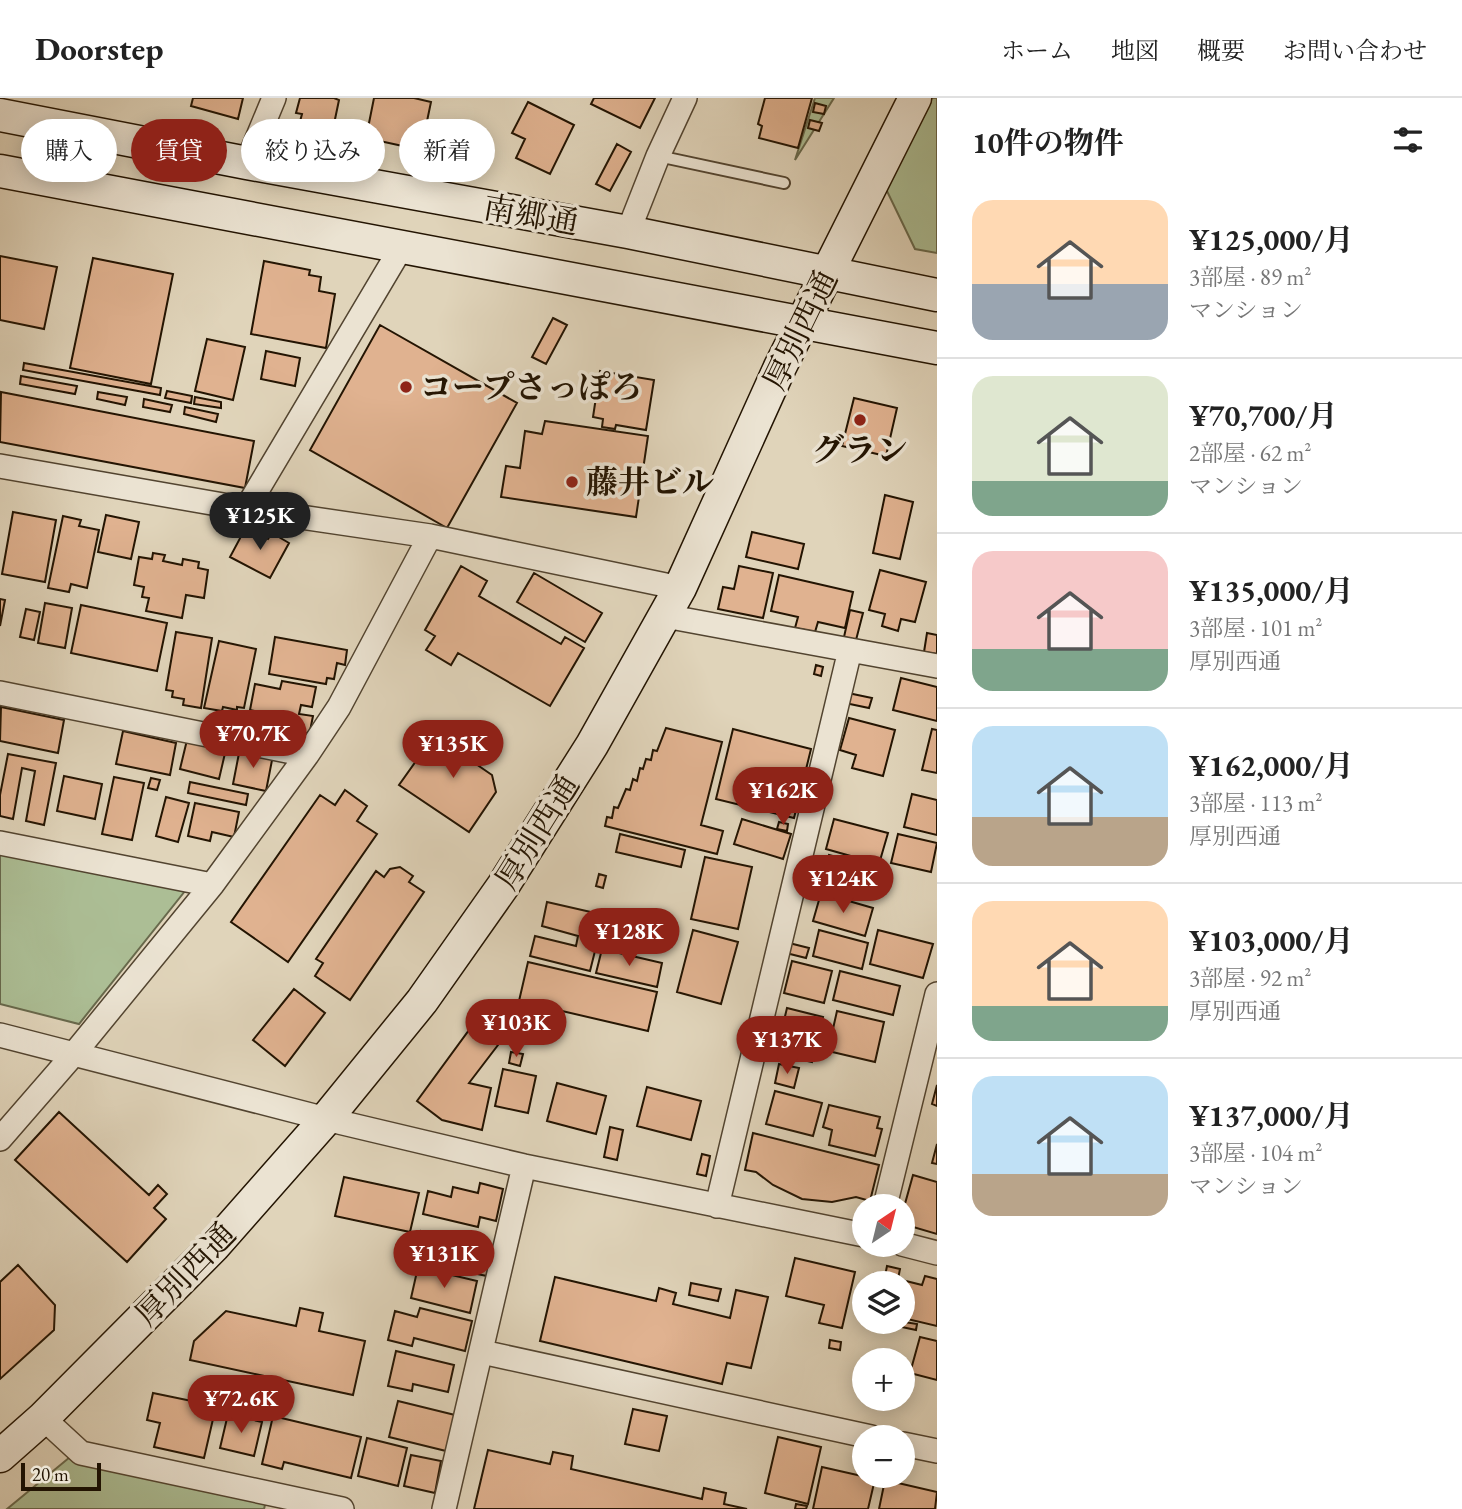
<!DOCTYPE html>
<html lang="ja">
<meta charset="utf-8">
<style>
:root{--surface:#fff;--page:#f6f6f6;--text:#222;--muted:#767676;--line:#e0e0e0;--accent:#8f2418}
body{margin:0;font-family:"EB Garamond","Noto Serif JP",serif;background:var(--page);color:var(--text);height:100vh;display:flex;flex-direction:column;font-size:26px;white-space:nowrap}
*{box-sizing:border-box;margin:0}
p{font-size:23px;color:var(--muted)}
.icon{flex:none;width:38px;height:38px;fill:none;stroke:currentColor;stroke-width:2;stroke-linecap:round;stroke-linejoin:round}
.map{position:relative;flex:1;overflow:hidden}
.drawer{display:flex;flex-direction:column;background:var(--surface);width:525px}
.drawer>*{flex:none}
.banner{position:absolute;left:21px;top:21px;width:665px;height:63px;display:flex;gap:14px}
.needle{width:46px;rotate:35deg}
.controls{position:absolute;left:852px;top:1096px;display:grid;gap:14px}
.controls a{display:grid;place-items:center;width:63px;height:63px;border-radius:50%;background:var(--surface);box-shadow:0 4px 18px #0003;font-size:35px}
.scale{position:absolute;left:21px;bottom:18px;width:80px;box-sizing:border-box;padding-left:7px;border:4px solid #231402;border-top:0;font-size:19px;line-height:24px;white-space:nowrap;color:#231402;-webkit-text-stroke:5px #ebe3d2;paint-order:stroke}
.price{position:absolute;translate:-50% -60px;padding:0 16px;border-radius:24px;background:var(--accent);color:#fff;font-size:23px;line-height:46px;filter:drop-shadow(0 2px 4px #0008)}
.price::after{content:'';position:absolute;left:50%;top:42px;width:21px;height:16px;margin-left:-10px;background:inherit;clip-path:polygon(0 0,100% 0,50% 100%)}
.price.on{background:#222;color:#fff}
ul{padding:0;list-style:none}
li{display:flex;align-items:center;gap:21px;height:175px;padding:0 35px}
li+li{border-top:2px solid var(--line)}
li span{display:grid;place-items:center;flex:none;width:196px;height:140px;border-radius:21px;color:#555}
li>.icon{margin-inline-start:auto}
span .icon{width:84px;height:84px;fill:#fffc;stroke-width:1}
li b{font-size:30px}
h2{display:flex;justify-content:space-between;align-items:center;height:84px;padding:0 35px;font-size:30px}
.pill{padding:0 24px;border-radius:32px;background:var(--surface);box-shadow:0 4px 18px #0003;font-size:24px;line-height:63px}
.pill.on{background:var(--accent);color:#fff}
header{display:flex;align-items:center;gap:42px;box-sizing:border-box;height:98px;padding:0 35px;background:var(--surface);border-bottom:2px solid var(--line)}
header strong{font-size:33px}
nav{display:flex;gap:38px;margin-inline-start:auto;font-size:24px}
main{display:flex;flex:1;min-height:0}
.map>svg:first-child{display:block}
.green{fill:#acbe95;stroke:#68694c;stroke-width:2}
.building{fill:#e0b290;stroke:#231402;stroke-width:2}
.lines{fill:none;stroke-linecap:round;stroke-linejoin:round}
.lane-casing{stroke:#524430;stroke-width:14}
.street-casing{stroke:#524430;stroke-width:26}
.secondary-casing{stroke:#231402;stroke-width:35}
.lane{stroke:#ebe3d2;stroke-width:10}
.street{stroke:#ebe3d2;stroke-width:23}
.secondary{stroke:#ebe3d2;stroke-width:32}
.poi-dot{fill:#8f2418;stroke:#ebe3d2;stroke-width:2.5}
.labels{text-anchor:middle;stroke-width:7;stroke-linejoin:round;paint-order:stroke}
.street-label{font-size:32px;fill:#231402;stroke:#ebe3d2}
.poi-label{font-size:32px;font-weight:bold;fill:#231402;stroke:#ebe3d2;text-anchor:start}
</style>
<header>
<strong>Doorstep</strong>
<nav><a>ホーム</a><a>地図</a><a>概要</a><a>お問い合わせ</a></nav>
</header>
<main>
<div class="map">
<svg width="937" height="1411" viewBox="0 0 937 1411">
<rect width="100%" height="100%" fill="#e0d4ba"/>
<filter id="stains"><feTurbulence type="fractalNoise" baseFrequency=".00286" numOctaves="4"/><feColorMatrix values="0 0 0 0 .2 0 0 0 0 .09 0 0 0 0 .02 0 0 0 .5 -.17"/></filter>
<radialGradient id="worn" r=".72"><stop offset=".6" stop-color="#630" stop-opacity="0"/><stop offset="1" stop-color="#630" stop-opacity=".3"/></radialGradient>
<!-- green -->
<path class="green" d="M815,0H834L795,62Z
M928,0H937V155L915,151L885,89Z
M0,745L193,783L79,926L0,906Z
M70,1359L268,1395L264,1411H7Z"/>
<!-- building -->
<path class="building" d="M193,0H243L238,21L191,8Z
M300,0H334L339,2L334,26L329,25L325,41L297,35L302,16L296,15Z
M374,0H414L431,4L421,52L366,40Z
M594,0H655L640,30L591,6Z
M765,0H812L798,50L759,40L762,28L758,26Z
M528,4L574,27L550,76L516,60L525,41L512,35Z
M815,5L826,8L824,16L813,14Z
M810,22L822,25L819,33L808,30Z
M439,39L468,44L465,59L436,53Z
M617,46L631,54L610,93L596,86Z
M0,158L57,169L44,231L0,222Z
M93,160L173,176L151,286L70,270Z
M264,163L310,172L309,177L321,179L319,193L335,196L326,250L251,236Z
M553,220L567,227L546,266L532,259Z
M380,227L517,305L447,430L310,352Z
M207,241L245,249L233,302L195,293Z
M266,253L300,260L295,288L261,281Z
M24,265L161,290L160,297L23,272Z
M600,273L654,282L646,332L616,327L615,331L602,329L603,321L593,319Z
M21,278L77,288L75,296L20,286Z
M167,293L192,298L191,305L165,300Z
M1,294L254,343L245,390L0,344Z
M98,294L127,299L125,307L97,301Z
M195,299L221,304V310L194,306Z
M854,300L897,310L886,358L842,348Z
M144,301L172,307L170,314L143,309Z
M185,309L218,316L216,324L184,316Z
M545,323L648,338L636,419L501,399L506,368L520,370L525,333L542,336Z
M885,397L913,404L900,461L873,455Z
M13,414L56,422L45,484L2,476Z
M106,417L139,424L131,461L98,454Z
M63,418L81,422L79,428L99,432L87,490L71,486L69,494L48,490Z
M246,429L268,441L272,435L289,445L270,480L230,459Z
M752,434L804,446L798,471L746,459Z
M153,455L165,457L163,463L182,467L183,461L199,464L198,470L208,472L204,500L186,497L182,520L146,513L149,500L142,499L144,489L134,487L139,459L152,461Z
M461,468L487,483L479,498L561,546L565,539L584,550L550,608L458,555L451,567L426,552L435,538L425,532Z
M739,468L773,475L763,520L718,511L723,489L734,491Z
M880,472L926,484L915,524L901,521L898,533L882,528L885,516L869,512Z
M534,475L602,515L585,544L517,504Z
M779,477L853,494L845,530L818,524L815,534L795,530L798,519L771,513Z
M0,501L5,502L0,528Z
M45,505L72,510L65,550L38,545Z
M81,507L167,525L157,573L71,555Z
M26,511L40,514L34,542L20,539Z
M850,512L863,515L856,542L844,539Z
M176,534L212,540L201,610L183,607L184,601L172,599L173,593L166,592Z
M927,535L937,537V556L924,554Z
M275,539L347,552L345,567L337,565L334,581L327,580L326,586L269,576Z
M219,543L256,551L244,610L237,609V612L223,609L222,613L204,610Z
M816,567L823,569L821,578L814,576Z
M901,580L937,589V623L893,612Z
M282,583L316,589L312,609L301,607L299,616L313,618L310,633L301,639L257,631L260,614L250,612L255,586L280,591Z
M848,595L872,600L869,610L845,605Z
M1,609L64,622L58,655L0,643Z
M849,620L895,632L883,678L852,670L856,657L840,652Z
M666,630L722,644L701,727L723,733L717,756L605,728L607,719L612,720L614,709L618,710L626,691L630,692L633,681L637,683L640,670L643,671L646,661L651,662L653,652L657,653Z
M733,631L811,651L794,720L716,701Z
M932,631L937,632V675L922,672Z
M123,633L176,645L170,677L116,666Z
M463,635L486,651L476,666L492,677L496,694L469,734L399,687L421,656L425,658L433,646Z
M187,642L226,651L219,681L180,671Z
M240,650L273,657L266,693L233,686Z
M8,656L56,665L44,727L26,723L35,673L22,670L13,721L0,718V697Z
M64,678L102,686L95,721L57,713Z
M114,679L144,685L132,742L102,736Z
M151,680L160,682L157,692L148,690Z
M190,684L248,696L246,707L188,695Z
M345,692L367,708L357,723L377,736L288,864L231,824L320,697L335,707Z
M912,696L937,702V737L904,729Z
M166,699L189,705L178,744L156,738Z
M195,705L239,714L234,739L212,734L210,743L188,738Z
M742,721L791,736L783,761L734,746Z
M834,721L888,735L879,766L826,751Z
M779,724L788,726L787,733L777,731Z
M620,736L685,752L681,769L616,754Z
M898,736L937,745L931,774L891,765Z
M829,757L882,771L875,800L821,787Z
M705,759L752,769L738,831L691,821Z
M400,769L413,778L409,784L424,794L350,902L315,878L323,865L316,861L376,773L384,779L390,771Z
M599,776L606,778L603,790L596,788Z
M821,795L873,810L865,838L813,823Z
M547,804L604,817L590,873L530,858L535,838L576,848L578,838L542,828Z
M693,832L738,844L721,906L677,894Z
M819,832L868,845L862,871L813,858Z
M878,832L933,846L923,880L870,866Z
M789,845L809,850L806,860L786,855Z
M602,851L662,865L657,889L596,875Z
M792,863L832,873L824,905L784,895Z
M528,864L657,894L648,933L519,903Z
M840,873L900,888L893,917L833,902Z
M294,891L325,915L285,968L253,942Z
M787,910L823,919L812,964L776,956Z
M837,913L884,924L875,964L828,953Z
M472,928L498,947L469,985L491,990L482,1032L442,1022L417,1003Z
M511,954L523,956L520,968L509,965Z
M779,966L799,970L794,990L775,985Z
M503,971L536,978L528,1015L495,1008Z
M557,985L606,998L596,1036L547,1023Z
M937,987V1008L932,1006Z
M647,989L701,1003L691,1042L637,1028Z
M775,993L822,1005L813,1038L766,1026Z
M829,1007L880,1019L877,1030L882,1031L875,1058L829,1047L832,1032L823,1029Z
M59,1014L149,1097L158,1087L167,1096L154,1110L166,1121L127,1164L15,1062Z
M610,1029L623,1032L617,1062L604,1059Z
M753,1035L879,1067L870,1103L856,1099L832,1104L802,1101L773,1087L756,1074L745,1072Z
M937,1046V1066L932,1065Z
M702,1056L710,1058L706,1078L697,1076Z
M913,1077L937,1084V1136L903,1126V1113Z
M344,1079L419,1095L410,1134L335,1118Z
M480,1085L503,1091L496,1123L480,1119L478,1129L423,1116L428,1093L451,1099L453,1089L478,1095Z
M421,1133L494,1149L487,1178L414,1163Z
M795,1160L855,1174L842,1230L819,1225L824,1207L786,1198Z
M18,1167L55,1207L54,1232L0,1281V1184Z
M887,1168L900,1171L898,1181L922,1187L925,1178L937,1181V1228L903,1220V1185H872L874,1176L885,1178Z
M418,1169L477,1183L470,1215L411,1200Z
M555,1179L656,1203L659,1190L676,1195L673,1206L730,1220L736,1192L768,1199L751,1270L727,1265L722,1286L540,1243Z
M691,1185L721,1191L718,1203L689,1197Z
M300,1210L323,1215L319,1233L365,1243L353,1297L190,1262L194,1243L226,1213L296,1228Z
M420,1210L472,1223L465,1253L414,1240L412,1248L388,1242L395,1213L417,1219Z
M898,1223L917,1226L916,1232L897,1228Z
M920,1239L937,1243V1282L910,1275Z
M830,1242L841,1244L840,1252L829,1250Z
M396,1253L454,1267L448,1294L413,1286L412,1293L388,1288Z
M153,1295L216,1308L204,1360L154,1349L160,1325L147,1322Z
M398,1303L455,1317L446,1353L389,1339Z
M633,1311L667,1318L659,1353L625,1346Z
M228,1316L262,1324L254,1358L220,1350Z
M273,1318L361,1339L351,1380L284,1364L282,1371L262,1366Z
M778,1339L821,1349L808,1406L765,1395Z
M367,1340L407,1350L398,1388L358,1378Z
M488,1352L550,1366L553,1354L573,1358L571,1371L702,1401L704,1390L726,1395L724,1406L747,1411H474Z
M411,1357L441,1363L435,1395L404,1388Z
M822,1369L875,1381L868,1411H813Z
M885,1382L937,1394L935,1411H879Z
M796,1406L807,1408L806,1411H795Z"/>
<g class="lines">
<!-- lane casing -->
<g class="lane-casing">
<path id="lane" d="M658,58L784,85"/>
</g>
<!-- street casing -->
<g class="street-casing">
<path id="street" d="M247,65L274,0
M628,134L658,58L685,0
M0,368L246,411L430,438L680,490
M246,411L401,150
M665,518L937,568
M0,595L307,657
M0,745L212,787
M0,937L326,1021L524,1068L864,1137
M0,1041L73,957L212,787L307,657L339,609L430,438
M717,1108L850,552
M885,1108L937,896
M902,1146L937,1155
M482,1254L871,1339
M43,1320L81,1355L342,1411
M903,1346L937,1353
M444,1411L524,1068"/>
</g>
<!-- secondary casing -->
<g class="secondary-casing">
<path id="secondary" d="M0,17L247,65L628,134L937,197
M0,73L937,250
M0,1358L43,1320L214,1148L326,1021L422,903L503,788L592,647L680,490L780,269L915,0"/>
</g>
<!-- lane -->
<use href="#lane" class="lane"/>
<!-- street -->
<use href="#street" class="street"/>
<!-- secondary -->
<use href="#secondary" class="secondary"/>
</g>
<!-- markers -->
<g class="poi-dot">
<circle cx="406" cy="289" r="7"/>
<circle cx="860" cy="322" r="7"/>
<circle cx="572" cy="384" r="7"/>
</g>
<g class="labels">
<!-- street labels -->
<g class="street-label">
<text transform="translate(531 117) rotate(10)" y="11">南郷通</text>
<text transform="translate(800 232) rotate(-64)" y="11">厚別西通</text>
<text transform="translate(537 734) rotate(-58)" y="11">厚別西通</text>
<text transform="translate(185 1176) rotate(-46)" y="11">厚別西通</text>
</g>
<!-- poi labels -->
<g class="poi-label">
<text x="420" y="300">コープさっぽろ</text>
<text x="860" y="363" text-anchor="middle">グラン</text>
<text x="586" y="395">藤井ビル</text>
</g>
</g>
<rect width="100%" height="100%" filter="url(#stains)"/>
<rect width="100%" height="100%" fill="url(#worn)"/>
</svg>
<div class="controls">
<a><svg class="needle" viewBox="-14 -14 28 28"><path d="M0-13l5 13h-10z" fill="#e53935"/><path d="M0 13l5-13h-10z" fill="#767676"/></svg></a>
<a><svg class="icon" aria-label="layers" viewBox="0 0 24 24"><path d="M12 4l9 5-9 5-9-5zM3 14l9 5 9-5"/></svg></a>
<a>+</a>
<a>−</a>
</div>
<div class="scale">20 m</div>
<b class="price on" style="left:260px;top:454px">¥125K</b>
<b class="price" style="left:253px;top:672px">¥70.7K</b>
<b class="price" style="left:453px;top:682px">¥135K</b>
<b class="price" style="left:783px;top:729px">¥162K</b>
<b class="price" style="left:843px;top:817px">¥124K</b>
<b class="price" style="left:629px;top:870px">¥128K</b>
<b class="price" style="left:516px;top:961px">¥103K</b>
<b class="price" style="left:787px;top:978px">¥137K</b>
<b class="price" style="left:444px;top:1192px">¥131K</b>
<b class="price" style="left:241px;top:1337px">¥72.6K</b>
<div class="banner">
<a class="pill">購入</a>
<a class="pill on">賃貸</a>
<a class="pill">絞り込み</a>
<a class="pill">新着</a>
</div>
</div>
<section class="drawer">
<h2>10件の物件<svg class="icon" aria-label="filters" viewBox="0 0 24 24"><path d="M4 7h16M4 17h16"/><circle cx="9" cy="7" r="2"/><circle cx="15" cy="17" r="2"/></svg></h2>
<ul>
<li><span style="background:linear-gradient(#ffd9b3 60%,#9aa5b1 0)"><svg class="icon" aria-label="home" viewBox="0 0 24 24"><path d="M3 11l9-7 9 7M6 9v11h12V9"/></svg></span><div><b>¥125,000/月</b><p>3部屋 · 89 m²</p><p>マンション</p></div></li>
<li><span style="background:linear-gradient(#dfe7d0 75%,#7fa58c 0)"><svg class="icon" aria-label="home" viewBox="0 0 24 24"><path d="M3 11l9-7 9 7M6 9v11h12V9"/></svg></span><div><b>¥70,700/月</b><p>2部屋 · 62 m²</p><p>マンション</p></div></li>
<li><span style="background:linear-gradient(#f6c9c9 70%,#7fa58c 0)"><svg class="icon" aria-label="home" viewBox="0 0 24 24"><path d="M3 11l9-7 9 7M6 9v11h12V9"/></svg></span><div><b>¥135,000/月</b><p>3部屋 · 101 m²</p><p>厚別西通</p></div></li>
<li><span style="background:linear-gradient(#bfe0f5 65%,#b9a48a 0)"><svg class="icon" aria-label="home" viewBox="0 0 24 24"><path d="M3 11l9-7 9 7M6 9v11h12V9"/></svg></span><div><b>¥162,000/月</b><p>3部屋 · 113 m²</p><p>厚別西通</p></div></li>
<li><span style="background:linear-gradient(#ffd9b3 75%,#7fa58c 0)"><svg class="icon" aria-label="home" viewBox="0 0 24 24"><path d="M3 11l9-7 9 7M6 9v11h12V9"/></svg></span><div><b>¥103,000/月</b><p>3部屋 · 92 m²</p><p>厚別西通</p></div></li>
<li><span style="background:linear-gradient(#bfe0f5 70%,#b9a48a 0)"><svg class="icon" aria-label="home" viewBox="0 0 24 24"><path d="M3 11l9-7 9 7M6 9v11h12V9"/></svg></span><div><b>¥137,000/月</b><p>3部屋 · 104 m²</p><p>マンション</p></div></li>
</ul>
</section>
</main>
